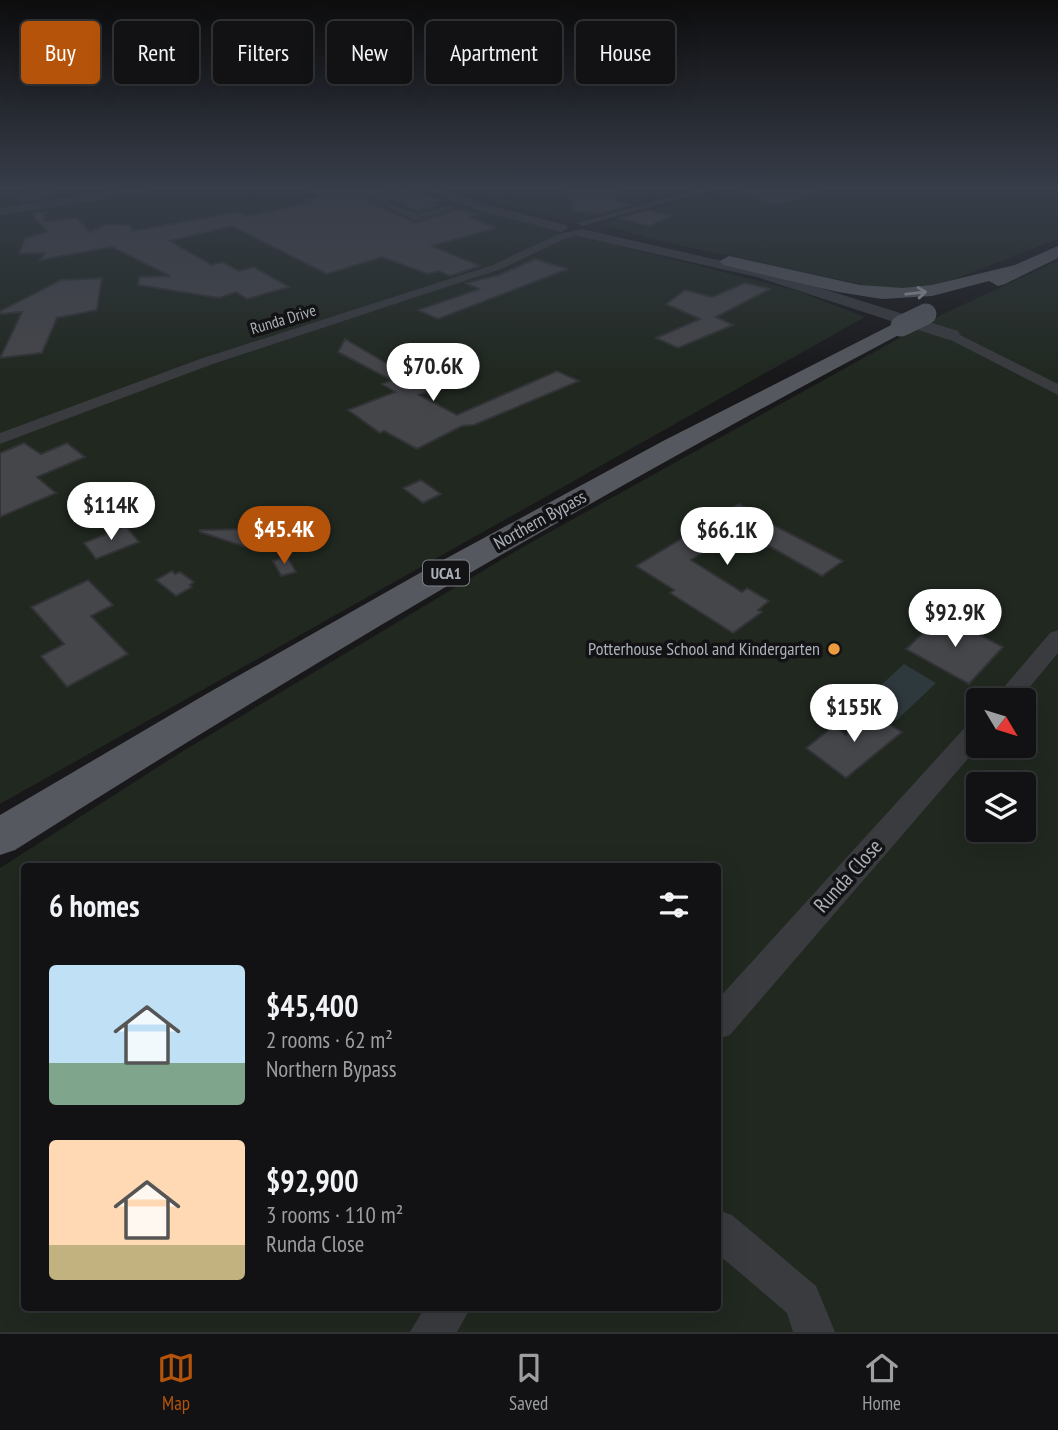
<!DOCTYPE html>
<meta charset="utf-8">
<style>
:root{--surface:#121214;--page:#1b1b1d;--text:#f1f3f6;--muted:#9c9ea0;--line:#313234;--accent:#b45309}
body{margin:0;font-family:"PT Sans Narrow",sans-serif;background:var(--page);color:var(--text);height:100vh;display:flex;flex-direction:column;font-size:26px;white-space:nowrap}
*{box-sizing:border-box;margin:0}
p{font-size:23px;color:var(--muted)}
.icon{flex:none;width:38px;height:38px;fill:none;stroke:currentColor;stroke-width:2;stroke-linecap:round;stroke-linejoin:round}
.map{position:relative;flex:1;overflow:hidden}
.side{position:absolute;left:21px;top:863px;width:700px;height:448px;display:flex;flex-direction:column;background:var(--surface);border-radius:7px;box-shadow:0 7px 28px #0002,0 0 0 2px var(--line)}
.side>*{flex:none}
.top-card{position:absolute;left:21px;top:21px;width:700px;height:63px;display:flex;gap:14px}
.needle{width:46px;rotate:128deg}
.tools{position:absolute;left:966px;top:688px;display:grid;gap:14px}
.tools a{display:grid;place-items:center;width:70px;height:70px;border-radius:7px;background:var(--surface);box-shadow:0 7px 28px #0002,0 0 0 2px var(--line);font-size:35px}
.price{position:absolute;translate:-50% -60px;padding:0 16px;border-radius:24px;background:#fff;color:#222;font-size:23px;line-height:46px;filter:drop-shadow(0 2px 4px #0008)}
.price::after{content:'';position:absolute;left:50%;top:42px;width:21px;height:16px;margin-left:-10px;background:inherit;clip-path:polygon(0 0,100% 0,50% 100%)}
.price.active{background:var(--accent);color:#fff}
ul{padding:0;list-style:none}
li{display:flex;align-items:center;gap:21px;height:175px;padding:0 28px}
li span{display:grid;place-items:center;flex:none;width:196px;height:140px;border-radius:7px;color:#555}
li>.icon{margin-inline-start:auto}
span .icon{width:84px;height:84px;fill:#fffc;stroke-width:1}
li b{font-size:30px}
h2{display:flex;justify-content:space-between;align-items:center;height:84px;padding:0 28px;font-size:30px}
.chip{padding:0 24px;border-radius:7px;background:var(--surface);box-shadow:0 7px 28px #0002,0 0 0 2px var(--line);font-size:24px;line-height:63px}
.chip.active{background:var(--accent);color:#fff}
.dock{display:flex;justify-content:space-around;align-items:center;height:98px;border-top:2px solid var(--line);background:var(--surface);font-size:19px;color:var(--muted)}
.dock a{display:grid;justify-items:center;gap:4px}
.dock .active{color:var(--accent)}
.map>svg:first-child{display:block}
.green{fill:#202820;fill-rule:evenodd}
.water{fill:#2e393e}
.building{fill:#45464a;stroke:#323336;stroke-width:2}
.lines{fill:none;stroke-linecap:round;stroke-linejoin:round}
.minor{fill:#393b3f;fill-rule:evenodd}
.tertiary{fill:#393b3f;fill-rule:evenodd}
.primary{fill:#55585e;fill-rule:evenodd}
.primary-bridge{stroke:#55585e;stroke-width:21}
.oneway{stroke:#9a9fa7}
.poi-dot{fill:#ec9b3e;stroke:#131315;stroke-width:2.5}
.labels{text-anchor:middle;stroke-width:7;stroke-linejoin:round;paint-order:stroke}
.far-street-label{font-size:16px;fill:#abb1b9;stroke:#131315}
.shield{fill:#131315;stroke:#7d8288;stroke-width:2}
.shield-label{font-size:16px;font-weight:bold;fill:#abb1b9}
.street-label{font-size:18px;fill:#abb1b9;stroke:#131315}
.poi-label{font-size:18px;fill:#abb1b9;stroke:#131315;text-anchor:end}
.near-street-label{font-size:21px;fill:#abb1b9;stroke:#131315}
</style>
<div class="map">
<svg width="1058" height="1332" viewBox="0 0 1058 1332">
<rect width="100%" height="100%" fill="#18181a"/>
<!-- green -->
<path class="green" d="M0,189H123L0,210Z
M164,189H417L473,209L798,291L865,317L0,804V217Z
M460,189H693L580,221L504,206Z
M727,189H1058V239L939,285L887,290L651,239L603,224Z
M1058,261V1332H0V868L183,751L521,548L943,314ZM978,700H1024V746H978ZM978,784H1024V830H978ZM24,866H718V1307H24Z"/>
<!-- water -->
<path class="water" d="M904,664L936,683L897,720L865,700Z"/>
<!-- building -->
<path class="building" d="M306,189H393L370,198L369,201L415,223L457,209L478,214L470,217L496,228L432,246L480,266L450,276L438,271L428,274L382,257L327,274L232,226L170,241L212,265L222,262L239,271L254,267L289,287L247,299L236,292L219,298L138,285L139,277L170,276L112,247L40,260L45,253L19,254L25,238L47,232L32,214L46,211L43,221L77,218L90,232L107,224L129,225L133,231L237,212L246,216L310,202L304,200L319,196Z
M565,189H617L616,201L630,205L600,214L574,211Z
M738,189H815L816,194L776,205L738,192Z
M51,190L49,198L21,202L15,195L25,194L27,191Z
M417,191L443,200L434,203L441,205L417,211L392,200Z
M649,210L671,216L649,226L619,218Z
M535,259L568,269L438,319L418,310L479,289L466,283L499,275Z
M102,278L97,310L57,318L42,353L0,358L22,312L0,314V311L61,280Z
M745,283L770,289L716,317L733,325L678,348L656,338L700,319L666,304L685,290L712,297Z
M345,339L432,390L419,395L457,415L557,371L579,381L474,425L462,426L417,449L384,431L380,433L348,410L395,392L382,384L391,380L338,352Z
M24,443L41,454L67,443L85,457L37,477L56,493L0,517V453Z
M421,480L441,494L423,503L403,488Z
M739,504L759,514L756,516L843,561L822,576L739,529L691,560L742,592L747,588L769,601L758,610L762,612L733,633L670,593L674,590L636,566Z
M126,526L139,542L96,559L84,543Z
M245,529V547L200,532V530Z
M287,556L296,572L281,576L273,561Z
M172,571L175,574L180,572L194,582L190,585L192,587L176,596L156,580Z
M88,580L113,605L91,616L128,654L67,687L41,656L64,644L31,607Z
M942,615L1003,647L969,684L906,649Z
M869,712L902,732L846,778L806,748L834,726L846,735Z"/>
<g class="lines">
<!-- minor -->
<path class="minor" d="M401,189H416L385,200L417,214L450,205L455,208L416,221L371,200Z
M697,189H714L582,226L577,223Z
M577,230L581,231V235L564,239L501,269L210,365L0,444V433L200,359L493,265L556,235Z
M952,331L1058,384V395L947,338L945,335Z
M1058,630V653L1019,700H993L1050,633Z
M978,721L979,746L730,1035L718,1039V999L969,723Z
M718,1210L732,1215L816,1286L835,1332H793L787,1313L718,1254Z
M425,1307H471L457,1332H410Z"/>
<!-- tertiary -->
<path class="tertiary" d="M121,189H150L144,193L0,216V208Z
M422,189H440L488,205L566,225L568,228L561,232L480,211Z
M582,229L766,271L958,331L960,335L952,340L946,339L757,277L577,236L575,233Z"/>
<!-- primary -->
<path class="primary" d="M1058,246V258L1005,284L998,286L989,281L932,296L882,299L838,292L723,265L720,261L729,256L860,285L903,288L932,285L1015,265Z
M901,320L908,322L911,326L908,330C603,491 306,665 15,850L0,855V815L208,693L434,565L663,441Z"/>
<!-- primary-bridge -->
<path class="primary-bridge" d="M901,326L926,314"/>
</g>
<!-- one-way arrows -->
<defs><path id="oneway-shaft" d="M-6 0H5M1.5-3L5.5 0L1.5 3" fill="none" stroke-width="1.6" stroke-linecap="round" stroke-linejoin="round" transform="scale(1.75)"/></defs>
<use class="oneway" href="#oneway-shaft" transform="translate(916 293) rotate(-6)"/>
<!-- sky -->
<linearGradient id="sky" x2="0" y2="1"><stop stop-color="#0d0d0e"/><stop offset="0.5" stop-color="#373d49"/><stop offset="1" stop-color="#373d49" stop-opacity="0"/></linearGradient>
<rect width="1058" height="376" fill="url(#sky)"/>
<!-- markers -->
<circle class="poi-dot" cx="834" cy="649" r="7"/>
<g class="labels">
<!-- far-street labels -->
<g class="far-street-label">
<text transform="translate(283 319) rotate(-17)" y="6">Runda Drive</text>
</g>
<!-- shield labels -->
<rect class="shield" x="423" y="560.5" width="46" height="25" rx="5"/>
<g class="shield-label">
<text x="446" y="579">UCA1</text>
</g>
<!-- street labels -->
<g class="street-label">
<text transform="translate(540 520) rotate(-29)" y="6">Northern Bypass</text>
</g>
<!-- poi labels -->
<g class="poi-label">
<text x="820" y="655">Potterhouse School and Kindergarten</text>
</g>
<!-- near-street labels -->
<g class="near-street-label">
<text transform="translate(848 876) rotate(-48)" y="7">Runda Close</text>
</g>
</g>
</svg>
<div class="tools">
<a><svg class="needle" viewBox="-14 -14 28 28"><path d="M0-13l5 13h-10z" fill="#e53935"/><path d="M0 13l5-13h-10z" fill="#9c9ea0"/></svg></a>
<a><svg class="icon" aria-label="layers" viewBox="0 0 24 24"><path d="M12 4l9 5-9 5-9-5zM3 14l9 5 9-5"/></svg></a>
</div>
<b class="price" style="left:433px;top:403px">$70.6K</b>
<b class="price" style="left:111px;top:542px">$114K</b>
<b class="price active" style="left:284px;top:566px">$45.4K</b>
<b class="price" style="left:727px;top:567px">$66.1K</b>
<b class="price" style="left:955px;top:649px">$92.9K</b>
<b class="price" style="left:854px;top:744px">$155K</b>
<div class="top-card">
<a class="chip active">Buy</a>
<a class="chip">Rent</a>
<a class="chip">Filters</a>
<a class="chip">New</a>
<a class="chip">Apartment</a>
<a class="chip">House</a>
</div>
<section class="side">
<h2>6 homes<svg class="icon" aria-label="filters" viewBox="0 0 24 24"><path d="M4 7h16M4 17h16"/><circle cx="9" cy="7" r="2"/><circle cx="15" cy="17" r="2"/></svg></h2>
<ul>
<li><span style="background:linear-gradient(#bfe0f5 70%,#7fa58c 0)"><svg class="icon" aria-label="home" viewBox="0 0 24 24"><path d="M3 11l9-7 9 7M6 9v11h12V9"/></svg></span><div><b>$45,400</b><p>2 rooms · 62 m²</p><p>Northern Bypass</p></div></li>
<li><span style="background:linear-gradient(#ffd9b3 75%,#c2b280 0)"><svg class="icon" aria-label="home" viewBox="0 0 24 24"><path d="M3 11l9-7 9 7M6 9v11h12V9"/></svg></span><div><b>$92,900</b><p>3 rooms · 110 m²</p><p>Runda Close</p></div></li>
</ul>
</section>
</div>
<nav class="dock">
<a class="active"><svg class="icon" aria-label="map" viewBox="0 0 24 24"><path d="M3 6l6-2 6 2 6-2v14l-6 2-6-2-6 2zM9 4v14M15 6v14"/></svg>Map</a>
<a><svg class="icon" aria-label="saved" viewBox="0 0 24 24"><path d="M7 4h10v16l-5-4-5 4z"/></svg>Saved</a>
<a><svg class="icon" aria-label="home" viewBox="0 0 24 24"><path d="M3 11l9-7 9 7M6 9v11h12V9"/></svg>Home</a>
</nav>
